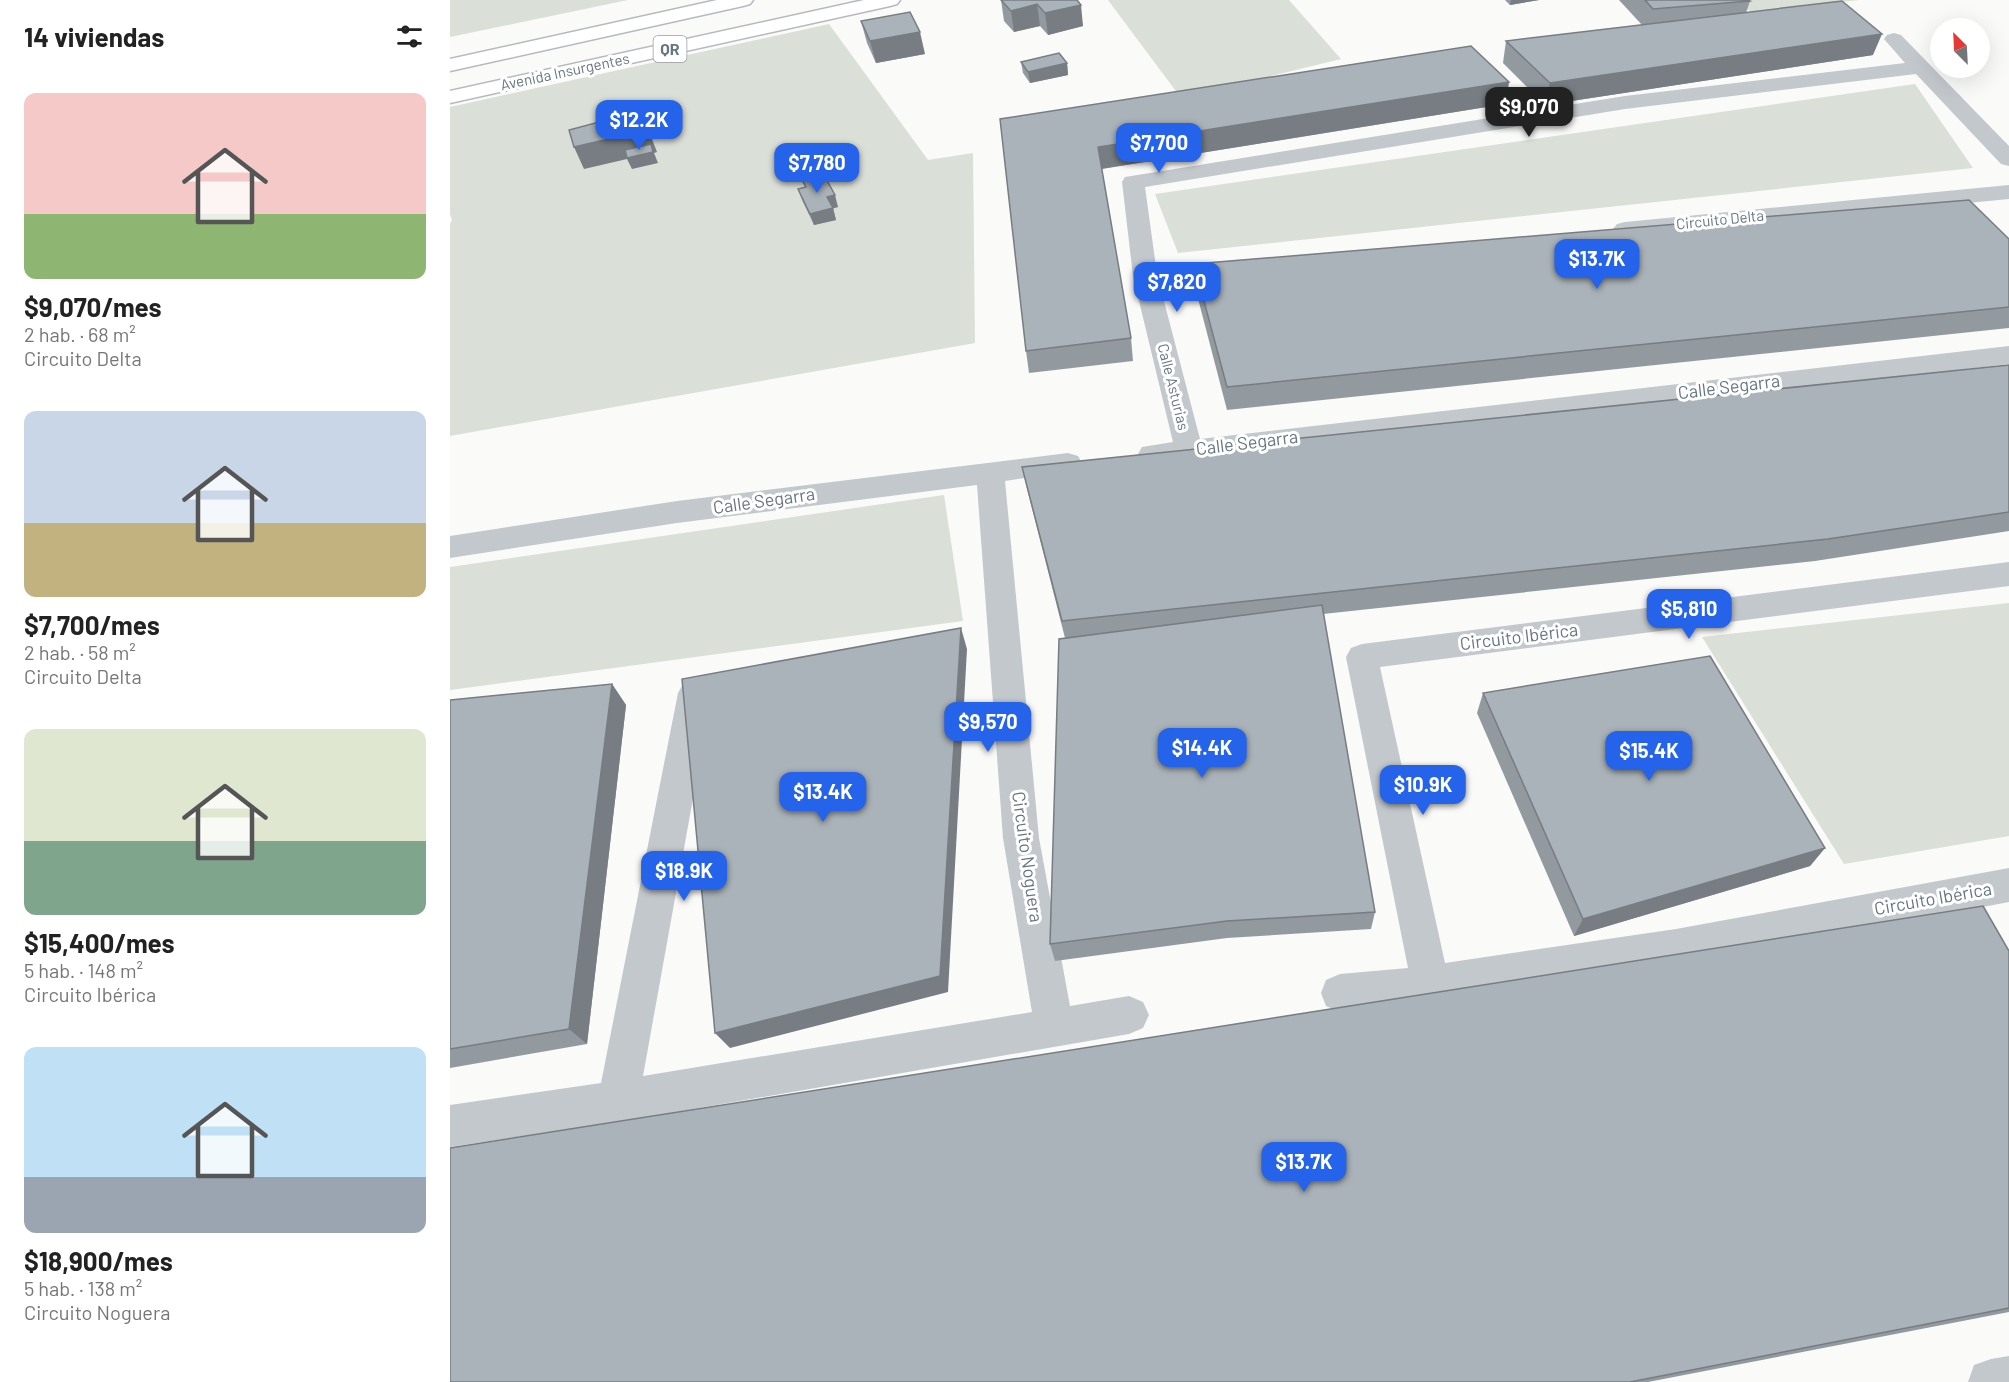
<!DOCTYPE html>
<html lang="es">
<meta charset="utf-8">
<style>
:root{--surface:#fff;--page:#f6f6f6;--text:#222;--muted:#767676;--accent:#2563eb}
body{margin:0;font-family:Barlow,sans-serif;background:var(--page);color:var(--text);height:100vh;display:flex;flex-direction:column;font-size:22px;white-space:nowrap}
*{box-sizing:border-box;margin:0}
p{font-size:20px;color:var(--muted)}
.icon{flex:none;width:33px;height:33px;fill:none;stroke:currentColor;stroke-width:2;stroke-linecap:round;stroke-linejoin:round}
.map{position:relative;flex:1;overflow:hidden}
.side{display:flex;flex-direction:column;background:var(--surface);width:450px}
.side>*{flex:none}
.needle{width:39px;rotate:336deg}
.fabs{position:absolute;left:1480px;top:18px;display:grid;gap:12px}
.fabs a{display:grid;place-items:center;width:60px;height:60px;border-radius:50%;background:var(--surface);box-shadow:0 6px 24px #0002;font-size:30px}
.price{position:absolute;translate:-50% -51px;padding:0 14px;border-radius:12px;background:var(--accent);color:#fff;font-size:20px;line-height:39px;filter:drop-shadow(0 2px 3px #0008)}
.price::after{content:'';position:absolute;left:50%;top:36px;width:18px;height:14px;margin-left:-9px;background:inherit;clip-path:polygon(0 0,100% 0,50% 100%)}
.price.selected{background:#222;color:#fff}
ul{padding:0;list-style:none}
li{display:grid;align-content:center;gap:12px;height:318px;padding:0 24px}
li span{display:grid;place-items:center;height:186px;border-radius:12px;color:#555}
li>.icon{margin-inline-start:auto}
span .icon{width:108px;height:108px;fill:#fffc;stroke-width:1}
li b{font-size:26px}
h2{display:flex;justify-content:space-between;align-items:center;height:72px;padding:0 24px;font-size:26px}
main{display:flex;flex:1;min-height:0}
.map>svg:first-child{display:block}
.green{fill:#dadfd7}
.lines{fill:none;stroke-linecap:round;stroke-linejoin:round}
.major-casing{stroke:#b5babe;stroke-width:3}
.minor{fill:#c3c8cc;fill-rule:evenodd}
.major{fill:#fff;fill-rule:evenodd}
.wall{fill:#929a9f}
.shaded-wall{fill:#777d82}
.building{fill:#aab3b9;stroke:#777d82;stroke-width:1.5}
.labels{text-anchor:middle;stroke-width:6;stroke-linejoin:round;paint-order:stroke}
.far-street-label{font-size:15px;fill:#657683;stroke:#fff}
.shield{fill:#fff;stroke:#939fa8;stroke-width:1.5}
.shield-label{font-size:16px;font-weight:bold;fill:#657683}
.street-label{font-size:18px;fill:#657683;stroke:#fff}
</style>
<main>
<section class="side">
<h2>14 viviendas<svg class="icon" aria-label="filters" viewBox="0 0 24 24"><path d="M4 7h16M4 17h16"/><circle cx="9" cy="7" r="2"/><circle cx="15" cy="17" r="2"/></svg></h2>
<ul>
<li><span style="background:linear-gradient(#f6c9c9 65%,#8fb573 0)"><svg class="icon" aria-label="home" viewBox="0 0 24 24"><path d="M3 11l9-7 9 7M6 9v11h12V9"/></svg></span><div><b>$9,070/mes</b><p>2 hab. · 68 m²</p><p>Circuito Delta</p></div></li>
<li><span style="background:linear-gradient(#c9d6e8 60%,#c2b280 0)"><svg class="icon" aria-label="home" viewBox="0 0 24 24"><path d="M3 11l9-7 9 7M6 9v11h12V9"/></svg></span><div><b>$7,700/mes</b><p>2 hab. · 58 m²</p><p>Circuito Delta</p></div></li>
<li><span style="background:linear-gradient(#dfe7d0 60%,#7fa58c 0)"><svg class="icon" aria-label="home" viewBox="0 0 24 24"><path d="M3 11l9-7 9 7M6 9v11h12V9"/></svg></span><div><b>$15,400/mes</b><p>5 hab. · 148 m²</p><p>Circuito Ibérica</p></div></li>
<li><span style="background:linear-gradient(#bfe0f5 70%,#9aa5b1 0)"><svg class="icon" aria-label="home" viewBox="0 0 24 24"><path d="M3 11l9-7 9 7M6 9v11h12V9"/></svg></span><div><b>$18,900/mes</b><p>5 hab. · 138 m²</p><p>Circuito Noguera</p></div></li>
</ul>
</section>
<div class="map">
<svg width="1559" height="1382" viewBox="0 0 1559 1382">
<rect width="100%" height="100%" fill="#fafaf8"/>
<!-- green -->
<path class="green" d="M0,0H178L0,37Z
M658,0H839L891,59L731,98Z
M1284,0H1409L1301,12Z
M379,24L478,160L523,153L525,343L0,436V224L2,220L0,214V107Z
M1465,84L1523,168L728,253L705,194Z
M494,495L513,621L0,690V567Z
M1559,603V836L1394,864L1252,637Z"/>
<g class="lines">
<!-- major casing -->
<g class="major-casing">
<path id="major" d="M267,0H303L300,4L293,6L0,71V59Z
M414,0H450L447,4L440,6L0,103V91Z"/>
</g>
<!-- minor -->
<path class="minor" d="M1444,33L1451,35L1559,146V166L1551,164L1466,74L1175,109L695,187L706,267L789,260L798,262L801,267L798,272L789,274L709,282L750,439L1559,346V364L702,464L692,461L688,454L692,447L723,442L683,276L672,182L675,177L1175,96L1455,63L1434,39L1437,35Z
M1559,185V199L1175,236L1167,234L1163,229L1167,224L1175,222Z
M618,453L628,456L632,463L628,470L555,481L589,838L620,1006L679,996L693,1002L699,1015L693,1028L679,1034L168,1122L0,1147V1105L151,1083L228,693L233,684L245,680L257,684L262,693L193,1076L582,1012L553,838L527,485L227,523L0,558V536L227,501Z
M1559,562V586L930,667L995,963L1226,929L1559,868V902L1226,965L990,1001L981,1004L977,1003L890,1012L876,1006L871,993L876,980L890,974L958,968L896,657L901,648L912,644Z
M1559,1356V1382H1518L1524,1365L1541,1359Z"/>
<!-- major -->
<use href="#major" class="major"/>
</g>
<!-- wall -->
<path class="wall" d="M551,0H627L633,26L598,35L590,26L564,32L554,21Z
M1055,0H1089L1060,5Z
M1169,0H1298L1300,1L1296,13L1423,55L1095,105L1053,63L1056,41L1192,25Z
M411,21L475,54L426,63L417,43Z
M571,62L617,63L618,75L580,83L573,73Z
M1059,82L1055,104L652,169L681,338L683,361L579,373L576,351L550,119Z
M352,180L388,207L383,208L386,220L364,225L352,200L348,189L355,187Z
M1559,239V328L777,410L745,287L744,264Z
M1559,365V531L1365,561L873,614L925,912L921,929L777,938L605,961L600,944L615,638L577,489L572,467Z
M162,684L176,705L137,1044L0,1068V700Z
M1033,693L1375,848L1360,866L1124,936L1027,713Z
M1559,951V1312L1198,1382H0Z"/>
<!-- shaded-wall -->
<path class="shaded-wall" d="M1061,0H1089L1060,5Z
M587,4L590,26L564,32L561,11Z
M631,5L633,26L598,35L595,13Z
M470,32L475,54L426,63L420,41Z
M1432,34L1423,55L1095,105L1100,83Z
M617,63L618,75L580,83L578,72Z
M1059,82L1055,104L650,169L648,147Z
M191,111L207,152L204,153L208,163L182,169L177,159L134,169L124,147Z
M385,195L388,207L380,209L377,197Z
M383,208L386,220L364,225L360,214Z
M511,628L517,649L498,992L280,1048L265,1033Z
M162,684L176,705L137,1044L119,1029Z
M1375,848L1360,866L1124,936L1133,919Z"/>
<!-- building -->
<path class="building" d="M551,0H627L631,5L595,13L587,4L561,11Z
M1195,0H1298L1300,1L1203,9Z
M1392,1L1432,34L1100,83L1056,41Z
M460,12L470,32L420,41L411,21Z
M1021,46L1059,82L648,147L681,338L576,351L550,119Z
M609,53L617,63L578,72L571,62Z
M191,111L198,130L124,147L119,130Z
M201,144L203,152L177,158L175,150Z
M374,175L385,195L377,197L383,208L360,214L348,189L356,187L352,180Z
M1519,200L1559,239V307L777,387L744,264Z
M1559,365V512L1378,539L612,621L572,467Z
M872,605L925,912L777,921L600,944L609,639Z
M511,628L490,976L265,1033L232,679Z
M1260,656L1375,848L1133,919L1033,693Z
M162,684L119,1029L0,1049V700Z
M1533,906L1559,951V1308L1180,1382H0V1148Z"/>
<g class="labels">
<!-- far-street labels -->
<g class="far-street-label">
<text transform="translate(115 72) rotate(-12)" y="5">Avenida Insurgentes</text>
<text transform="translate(1270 220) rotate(-6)" y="5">Circuito Delta</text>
<text transform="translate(723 387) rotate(76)" y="5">Calle Asturias</text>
</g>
<!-- shield labels -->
<rect class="shield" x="203.5" y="36" width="33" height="26" rx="4.5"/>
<g class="shield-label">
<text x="220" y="55">QR</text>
</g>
<!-- street labels -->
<g class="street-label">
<text transform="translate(1279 387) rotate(-7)" y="6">Calle Segarra</text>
<text transform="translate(797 443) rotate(-7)" y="6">Calle Segarra</text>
<text transform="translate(314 501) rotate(-8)" y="6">Calle Segarra</text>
<text transform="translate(1069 637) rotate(-7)" y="6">Circuito Ibérica</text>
<text transform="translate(577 857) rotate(82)" y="6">Circuito Noguera</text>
<text transform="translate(1483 899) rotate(-10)" y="6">Circuito Ibérica</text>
</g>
</g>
</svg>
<div class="fabs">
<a><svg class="needle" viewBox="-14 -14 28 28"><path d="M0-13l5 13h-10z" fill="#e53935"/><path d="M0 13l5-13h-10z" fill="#767676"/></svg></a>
</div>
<b class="price selected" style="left:1079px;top:138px">$9,070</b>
<b class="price" style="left:189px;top:151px">$12.2K</b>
<b class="price" style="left:709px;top:174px">$7,700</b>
<b class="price" style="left:367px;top:194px">$7,780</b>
<b class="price" style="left:1147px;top:290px">$13.7K</b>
<b class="price" style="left:727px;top:313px">$7,820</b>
<b class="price" style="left:1239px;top:640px">$5,810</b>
<b class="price" style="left:538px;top:753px">$9,570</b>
<b class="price" style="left:752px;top:779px">$14.4K</b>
<b class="price" style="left:1199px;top:782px">$15.4K</b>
<b class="price" style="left:973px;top:816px">$10.9K</b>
<b class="price" style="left:373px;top:823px">$13.4K</b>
<b class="price" style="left:234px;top:902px">$18.9K</b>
<b class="price" style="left:854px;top:1193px">$13.7K</b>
</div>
</main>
